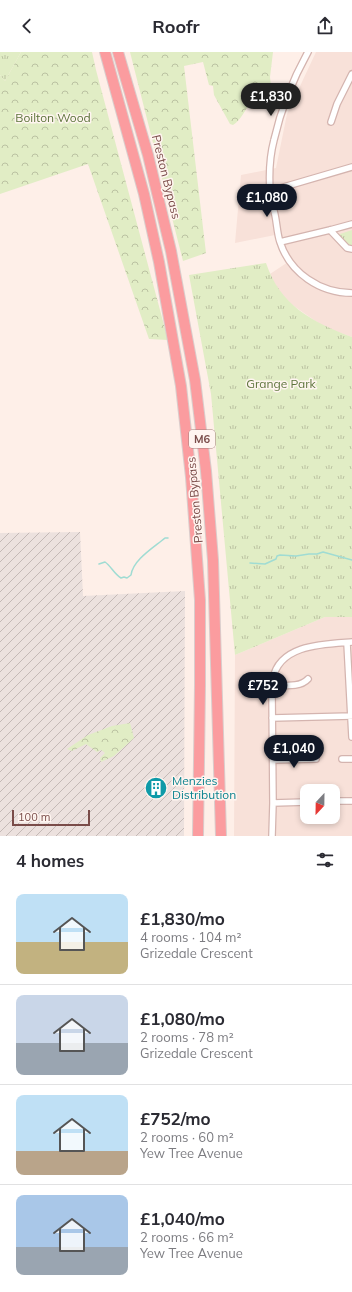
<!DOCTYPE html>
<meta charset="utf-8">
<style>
:root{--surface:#fff;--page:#f7f7f7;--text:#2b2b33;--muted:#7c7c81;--line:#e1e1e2;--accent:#111827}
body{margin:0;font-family:Mulish,sans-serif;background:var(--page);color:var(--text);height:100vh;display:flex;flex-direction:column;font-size:15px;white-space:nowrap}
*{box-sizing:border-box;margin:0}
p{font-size:13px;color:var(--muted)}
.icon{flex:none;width:22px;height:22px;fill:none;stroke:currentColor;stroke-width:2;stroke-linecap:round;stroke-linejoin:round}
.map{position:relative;height:784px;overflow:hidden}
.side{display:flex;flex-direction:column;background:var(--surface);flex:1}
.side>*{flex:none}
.needle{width:26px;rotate:202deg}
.tools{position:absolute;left:300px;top:732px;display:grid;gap:8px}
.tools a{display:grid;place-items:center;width:40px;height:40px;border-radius:8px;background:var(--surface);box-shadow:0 2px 6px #0003;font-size:20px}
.scale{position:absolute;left:12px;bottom:10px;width:78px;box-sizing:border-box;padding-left:4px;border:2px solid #7a4c49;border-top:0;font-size:11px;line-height:14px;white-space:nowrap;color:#7a4c49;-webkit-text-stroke:3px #fff5f0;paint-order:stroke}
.price{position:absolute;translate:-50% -34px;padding:0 9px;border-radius:14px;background:var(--accent);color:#fff;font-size:13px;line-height:26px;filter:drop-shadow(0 1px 2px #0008)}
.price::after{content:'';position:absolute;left:50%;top:24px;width:12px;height:9px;margin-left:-6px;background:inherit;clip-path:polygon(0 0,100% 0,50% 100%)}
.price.current{background:#222;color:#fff}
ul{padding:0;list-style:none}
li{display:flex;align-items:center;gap:12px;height:100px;padding:0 16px}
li+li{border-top:1px solid var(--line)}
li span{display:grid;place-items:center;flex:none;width:112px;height:80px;border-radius:8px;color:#555}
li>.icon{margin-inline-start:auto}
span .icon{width:48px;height:48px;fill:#fffc;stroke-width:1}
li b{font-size:17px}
h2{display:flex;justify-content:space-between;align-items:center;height:48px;padding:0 16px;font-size:17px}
header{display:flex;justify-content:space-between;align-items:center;height:52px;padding:0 16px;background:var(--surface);font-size:18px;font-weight:700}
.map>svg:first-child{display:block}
.residential{fill:#f8e1d9;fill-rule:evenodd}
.industrial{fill:url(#industrial-furrows)}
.grass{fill:url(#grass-tufts)}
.forest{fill:url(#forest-crowns)}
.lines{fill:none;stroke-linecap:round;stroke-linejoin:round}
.stream{stroke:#a0dcd3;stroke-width:1.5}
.street-casing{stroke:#d4b4af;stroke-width:8}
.highway-casing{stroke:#dacdcc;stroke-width:12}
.street{stroke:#fff;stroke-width:5.5}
.highway{stroke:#fb9c9f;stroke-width:10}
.labels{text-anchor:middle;stroke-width:3;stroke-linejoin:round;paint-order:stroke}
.shield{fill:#fff5f0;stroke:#a27f7b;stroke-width:1}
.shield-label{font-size:11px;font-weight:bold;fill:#7a4c49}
.park-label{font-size:12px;fill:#5d743b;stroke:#fff5f0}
.street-label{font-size:12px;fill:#7a4c49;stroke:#fff5f0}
.culture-label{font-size:12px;fill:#0d838f;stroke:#fff5f0;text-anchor:start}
</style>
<header><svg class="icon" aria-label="back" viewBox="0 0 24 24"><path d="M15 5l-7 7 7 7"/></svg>Roofr<svg class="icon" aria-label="share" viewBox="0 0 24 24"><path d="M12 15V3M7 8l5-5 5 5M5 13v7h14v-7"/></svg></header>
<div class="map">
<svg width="352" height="784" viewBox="0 0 352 784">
<defs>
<pattern id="industrial-furrows" width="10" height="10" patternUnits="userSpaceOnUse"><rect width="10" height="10" fill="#ece1de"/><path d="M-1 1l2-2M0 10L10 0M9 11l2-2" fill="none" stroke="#c4b9b6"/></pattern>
<pattern id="grass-tufts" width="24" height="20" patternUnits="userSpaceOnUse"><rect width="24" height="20" fill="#e1edc5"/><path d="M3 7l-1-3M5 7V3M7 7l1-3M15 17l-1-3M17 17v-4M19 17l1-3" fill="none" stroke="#bbc2a2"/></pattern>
<pattern id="forest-crowns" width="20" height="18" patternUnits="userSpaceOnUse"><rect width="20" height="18" fill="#e1edc5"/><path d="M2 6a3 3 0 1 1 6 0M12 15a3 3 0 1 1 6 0" fill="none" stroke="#bbc2a2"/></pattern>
</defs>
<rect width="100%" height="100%" fill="#feefe8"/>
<!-- residential -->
<path class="residential" d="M316,0H352V285L324,275L291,252L278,238L270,222L291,208L282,191L275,183L235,191L241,123L276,116L287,62Z
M325,565H352V784H234L235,603ZM307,739H333V765H307Z"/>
<!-- industrial -->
<path class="industrial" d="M80,480L83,544L185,539L184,784H0V481Z"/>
<!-- grass -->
<path class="grass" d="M0,0H21L5,29L0,23Z
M352,178V195L337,183Z
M266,211C280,253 312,270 352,285V565H325L235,603L211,342L189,223Z"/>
<!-- forest -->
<path class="forest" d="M21,0H92L96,18L168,288L149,287L88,112L0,142V23L5,29Z
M130,0H273L270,25L272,43L269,49C262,53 258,55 250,52C244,59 241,68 233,73L230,72L214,43L213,34L209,33L203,10L184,14L206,201L183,209Z
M130,671L134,686L114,704L101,710L100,706L105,701L101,698L97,700L86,692L72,699L67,697L88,683L112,674Z"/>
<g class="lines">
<!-- stream -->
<path class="stream" d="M250,511L265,512L276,507L277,504L280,503L296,504L309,502H317L323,500L352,508
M99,512L105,510C111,514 114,522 121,526L124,525L127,526L131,523C133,508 153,496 165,486H168"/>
<!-- street casing -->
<g class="street-casing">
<path id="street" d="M308,0C293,27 281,57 274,88C270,103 269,123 270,139C271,147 273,155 275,163C277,172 277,181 280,190C290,221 320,241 352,241
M331,70L337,52L352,22
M270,139L352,115
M330,178L347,196L352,197
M280,190L330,178L352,172
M347,591L352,685
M273,633C284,633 300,636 308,627
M272,666L352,664
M342,707H352
M273,708L316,707
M333,749H352
M273,751L307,750
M272,784L273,751L272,640C272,636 272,631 273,627C279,592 325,592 352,590"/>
</g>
<!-- highway casing -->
<g class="highway-casing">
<path id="highway" d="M105,0L144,142L159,210L181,334L191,425L200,548V633L198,784
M118,0L148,103L171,199L195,328L206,419L213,508L221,784"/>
</g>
<!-- street -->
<use href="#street" class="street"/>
<!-- highway -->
<use href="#highway" class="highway"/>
</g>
<!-- icons -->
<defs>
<g id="building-disc" transform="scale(1.15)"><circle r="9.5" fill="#0f9aa8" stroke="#fff5f0"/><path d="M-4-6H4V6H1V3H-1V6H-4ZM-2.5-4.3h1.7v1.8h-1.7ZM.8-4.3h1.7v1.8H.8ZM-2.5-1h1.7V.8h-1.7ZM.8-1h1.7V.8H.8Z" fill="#fff"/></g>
</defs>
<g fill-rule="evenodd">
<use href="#building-disc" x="156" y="736"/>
</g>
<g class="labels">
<!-- shield labels -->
<rect class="shield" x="189" y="378" width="26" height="18" rx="3"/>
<g class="shield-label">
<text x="202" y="391">M6</text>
</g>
<!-- park labels -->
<g class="park-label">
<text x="53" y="70">Boilton Wood</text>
<text x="281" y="336">Grange Park</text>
</g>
<!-- street labels -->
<g class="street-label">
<text transform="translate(166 125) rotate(76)" y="4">Preston Bypass</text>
<text transform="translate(195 448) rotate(-95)" y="4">Preston Bypass</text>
</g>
<!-- culture labels -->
<g class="culture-label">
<text x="172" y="733">Menzies<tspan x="172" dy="14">Distribution</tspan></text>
</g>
</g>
</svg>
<div class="tools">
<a><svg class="needle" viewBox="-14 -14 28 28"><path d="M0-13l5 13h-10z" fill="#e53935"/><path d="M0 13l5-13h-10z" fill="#7c7c81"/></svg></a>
</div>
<div class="scale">100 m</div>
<b class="price current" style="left:271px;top:65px">£1,830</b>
<b class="price" style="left:267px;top:166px">£1,080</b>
<b class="price" style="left:263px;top:654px">£752</b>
<b class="price" style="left:294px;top:717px">£1,040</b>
</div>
<section class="side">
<h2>4 homes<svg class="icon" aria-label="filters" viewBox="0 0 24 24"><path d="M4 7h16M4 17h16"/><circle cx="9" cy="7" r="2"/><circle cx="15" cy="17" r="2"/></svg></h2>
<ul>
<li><span style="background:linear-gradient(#bfe0f5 60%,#c2b280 0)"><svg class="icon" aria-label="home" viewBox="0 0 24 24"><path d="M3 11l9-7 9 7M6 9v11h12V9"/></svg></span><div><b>£1,830/mo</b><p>4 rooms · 104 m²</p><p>Grizedale Crescent</p></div></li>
<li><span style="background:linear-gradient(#c9d6e8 60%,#9aa5b1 0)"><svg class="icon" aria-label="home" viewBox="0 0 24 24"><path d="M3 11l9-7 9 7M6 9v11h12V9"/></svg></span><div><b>£1,080/mo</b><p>2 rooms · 78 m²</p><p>Grizedale Crescent</p></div></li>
<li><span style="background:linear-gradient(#bfe0f5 70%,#b9a48a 0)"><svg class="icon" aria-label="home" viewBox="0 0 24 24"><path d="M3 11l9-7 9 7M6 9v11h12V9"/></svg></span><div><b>£752/mo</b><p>2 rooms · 60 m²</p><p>Yew Tree Avenue</p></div></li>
<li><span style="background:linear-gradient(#a9c7e8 65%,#9aa5b1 0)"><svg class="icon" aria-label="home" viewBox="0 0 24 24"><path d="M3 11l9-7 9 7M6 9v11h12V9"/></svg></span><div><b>£1,040/mo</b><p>2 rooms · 66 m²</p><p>Yew Tree Avenue</p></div></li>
</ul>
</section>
